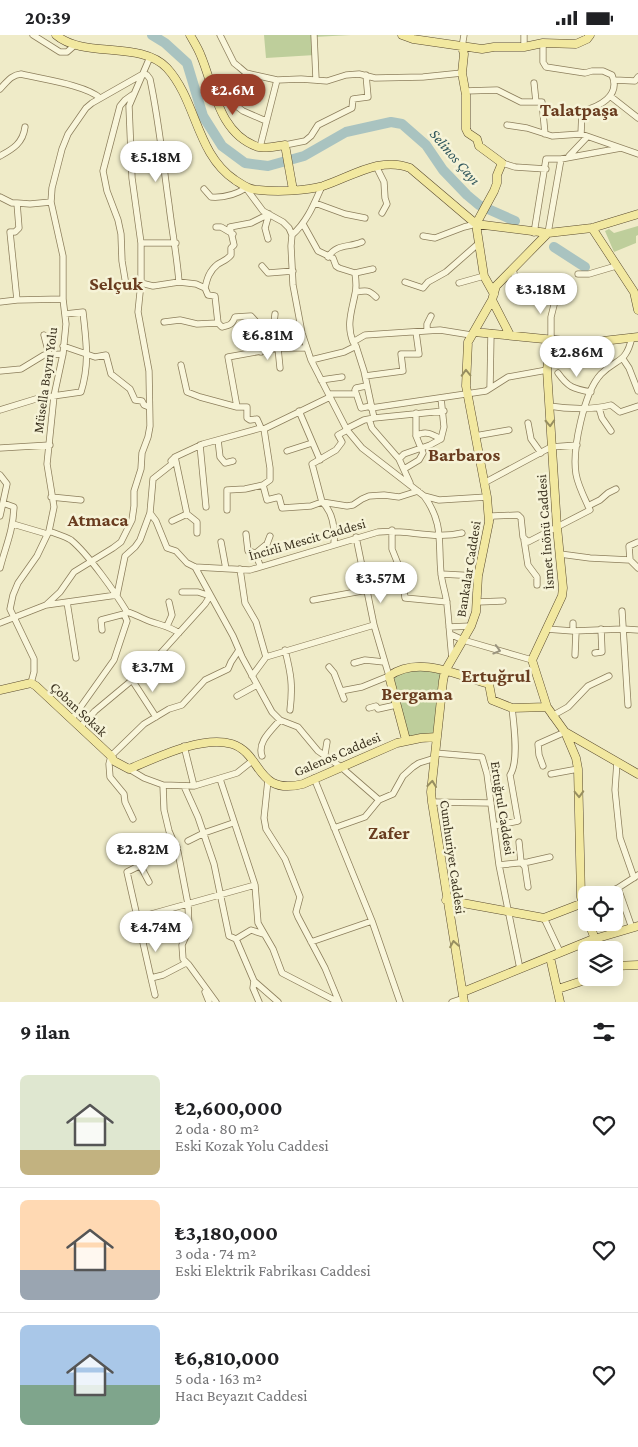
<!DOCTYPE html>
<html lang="tr">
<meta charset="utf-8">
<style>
:root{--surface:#fff;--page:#f6f6f6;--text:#202124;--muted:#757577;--line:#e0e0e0;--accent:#9b402b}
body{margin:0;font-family:"Crimson Pro",serif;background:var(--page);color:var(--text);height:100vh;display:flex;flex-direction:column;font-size:19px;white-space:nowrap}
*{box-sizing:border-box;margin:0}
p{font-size:16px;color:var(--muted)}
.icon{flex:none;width:28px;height:28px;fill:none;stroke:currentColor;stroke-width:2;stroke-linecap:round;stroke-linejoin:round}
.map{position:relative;height:967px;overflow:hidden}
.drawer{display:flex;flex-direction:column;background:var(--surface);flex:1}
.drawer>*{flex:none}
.buttons{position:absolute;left:578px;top:851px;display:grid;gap:10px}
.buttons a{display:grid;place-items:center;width:45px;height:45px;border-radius:8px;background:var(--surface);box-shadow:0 2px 12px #0003;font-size:25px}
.price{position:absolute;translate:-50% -42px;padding:0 11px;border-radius:18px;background:#fff;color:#222;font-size:16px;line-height:32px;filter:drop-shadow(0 1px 2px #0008)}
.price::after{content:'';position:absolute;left:50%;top:30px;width:15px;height:11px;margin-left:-8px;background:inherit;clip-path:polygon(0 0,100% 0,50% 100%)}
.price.current{background:var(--accent);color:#fff}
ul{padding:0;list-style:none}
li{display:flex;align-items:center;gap:15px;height:125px;padding:0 20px}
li+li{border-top:1px solid var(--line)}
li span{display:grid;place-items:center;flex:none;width:140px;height:100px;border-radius:8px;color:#555}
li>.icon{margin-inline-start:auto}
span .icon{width:60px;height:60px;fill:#fffc;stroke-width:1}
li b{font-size:21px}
h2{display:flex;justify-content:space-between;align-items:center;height:60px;padding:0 20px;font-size:21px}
.status{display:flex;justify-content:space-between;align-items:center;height:35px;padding:0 25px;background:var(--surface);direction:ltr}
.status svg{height:14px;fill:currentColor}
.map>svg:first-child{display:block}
.green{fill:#bece9b}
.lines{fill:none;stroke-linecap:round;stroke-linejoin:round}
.river{stroke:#a9c3c0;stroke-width:10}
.minor-casing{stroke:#8c7e5c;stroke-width:7}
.major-casing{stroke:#5a4b30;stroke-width:9}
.minor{stroke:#f9f6db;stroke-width:5.5}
.major{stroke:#f2e8a0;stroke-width:8}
.oneway{stroke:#978e60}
.oneway2{stroke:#9a947e}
.labels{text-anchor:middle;stroke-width:5;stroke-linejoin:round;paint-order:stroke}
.street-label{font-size:14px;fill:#3c3320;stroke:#f6f3d7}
.water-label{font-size:15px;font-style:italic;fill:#2f565c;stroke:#f6f3d7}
.district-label{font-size:19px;font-weight:bold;fill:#693c1f;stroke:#f6f3d7}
</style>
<div class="status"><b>20:39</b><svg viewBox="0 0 49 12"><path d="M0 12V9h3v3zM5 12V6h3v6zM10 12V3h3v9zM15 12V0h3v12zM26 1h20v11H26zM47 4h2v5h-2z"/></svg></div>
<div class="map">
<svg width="638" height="967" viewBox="0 0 638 967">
<rect width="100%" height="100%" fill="#efebc8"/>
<!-- green -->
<path class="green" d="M264,0H351L314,2L315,20L266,23Z
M638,191V200L636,201V208L614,217L605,196L609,194L614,198Z
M403,633L445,636L437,702L406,705L389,641Z"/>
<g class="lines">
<!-- river -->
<path class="river" d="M152,0L165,8L187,28L203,81L222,111L245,128L268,131L304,121L346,97L391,87L402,89L426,110L443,135L467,160L479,170L515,186
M554,212L585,232"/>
<!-- minor casing -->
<g class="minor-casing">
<path id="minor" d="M33,0L60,17H67L75,10
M220,0L234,28L239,32L246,38L277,45L301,44L327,46L346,40L359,39L375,43L423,42L462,38
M314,0L316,44
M543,8V27L546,32L585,38L592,36H603L612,40C621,61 599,72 582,76L581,99L638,119
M462,12L464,0
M524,12V0
M615,45L635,46L638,42
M534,48L536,67
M213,53L243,76L266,86
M0,54C7,47 11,40 21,39C41,44 86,50 100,63
M465,56L497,55L521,67H542L545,99
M132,60L125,65L120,71L103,136L107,156L118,185L121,199L122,226L126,250L141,248L153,251L179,247L196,249L205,253L208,260L215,261L218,288L222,292C230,290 232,290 235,282L251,281L259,290L258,302L261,317
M610,61L638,83
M507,90L527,93L552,101L581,99
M285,110L305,106L311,101L318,90L352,73L353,64L368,62L366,40
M260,112L277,45
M0,121C13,114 23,108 25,92
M569,121L587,102
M502,128L515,132L546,134
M376,131L384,147L385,163L387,169L382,178
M204,154L211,162C225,163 235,160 246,153L263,176L283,187L289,193L292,200L291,211L293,250L302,298L311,325L347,395L362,413L424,461C444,488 438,508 441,538C442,549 446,559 447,569C449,587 450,605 452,623
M0,162L12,168H17
M315,168L345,179L365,183
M303,189L318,216L333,223L336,231L339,233L355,238C356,245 357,252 355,259C352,275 346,290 353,307
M216,192H221L233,199
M534,198L546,124H561L621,113
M548,198L561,124
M292,200C307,187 314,169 322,151
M423,201L435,203L464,192L476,189
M268,204L265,193L269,179
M141,208H176
M328,222C337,208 349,213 362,207
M262,231L268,238L293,236
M513,234L517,251L520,253L539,252L555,254L556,262L551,282V304
M355,238L373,234
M578,239H589L616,231
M405,247L423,253L428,247L446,237L479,208
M459,248L484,241
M205,253C207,244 209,236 218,229C223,226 227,225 231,220V213L234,210L230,192L251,188L269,179
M356,257C366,255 369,255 376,262
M17,265L10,197H15L19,193L17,168L30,169L51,167
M0,267L17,265L63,264
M275,279L274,288L275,299L302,298
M164,287L180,285L197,289L218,288
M427,296V289L431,281
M44,300L49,319
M63,311L95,322L106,320L111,339L130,354L135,365L142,366L144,370L149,372
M356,311L364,336L374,383
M278,313L280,333
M623,324L629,333L638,356
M311,325L344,317L356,311L353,307L365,300L440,295L471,300
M181,330L187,357L200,362L237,372
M0,336L21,334L44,320L63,319
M558,338C568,352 573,354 591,357
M365,341L403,336L401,319H419L416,297
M321,345L342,342
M366,351L356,353L355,355L361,373L371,371
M490,353L491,298
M329,359H356
M549,371C567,374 593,375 611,370L620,377L638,371
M371,373L486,356L508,342L547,335
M599,373L602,383L611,396
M0,375L39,363L81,357C90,328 86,306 83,277L65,279
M299,376L320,425
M369,384L372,393L399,424L410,448
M528,388L531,404L541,418
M261,393L257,384L250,385L247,383V372H237L228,322L278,313H306
M264,394L270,433V445L263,450L267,465L279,462L282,473L311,471L322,467L347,471L353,470L362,464L369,461L384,460L399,462L418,456
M346,394L364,385L374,383L444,376
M416,401C425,395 432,399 441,404
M475,401L509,395
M441,404L444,392L441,363
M218,405L220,422L225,428L233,426
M200,410L206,472
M0,413L50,410
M287,416L312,408
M175,422L187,479L197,487V498
M399,424L404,419L430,410L441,404
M404,434L419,425L423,418L416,401V378
M0,440L7,449L0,481
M484,448L551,412L577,410
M424,461L439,465L487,462
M51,462L81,465
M322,467L312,429L336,415L342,407L338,400L347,395
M322,467C333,477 335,495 334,509
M588,471L600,465L608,458L616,454
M227,475V455L245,454L263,450
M150,478L156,486L167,513L176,516L187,528L195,532L250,535L378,497C407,494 434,505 462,498
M172,486L187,479
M489,487L492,481L518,480L521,483L523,502L528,507L590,475C585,464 578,451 576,439C572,415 584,357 601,339C617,323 626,329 632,302
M13,489L47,499
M392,495V514L402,539L405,563L447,567
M49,496C56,499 64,501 71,505C88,519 115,557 127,577L124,579L127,586L114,625L72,684
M246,499L248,516L256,518L260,531
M524,505L528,530L537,542V550
M221,507L226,534
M256,518L267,509L270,501
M560,519L590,523L630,525L638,533
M630,525L629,511L638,507
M195,532L233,601L242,622L272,677L280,685L298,692L318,716L341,732L379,765
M0,533C6,510 13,496 14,472L3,468
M240,534L245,568L256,587L266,622
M441,539L478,541
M117,560L125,521L135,512L140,505L150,478L153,444L172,429L171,426L175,422L203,409L261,393L264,394L330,362
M313,565L367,555
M67,567L76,623
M477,567L503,566
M46,570L60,557L74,537L113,513L121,507L132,485L134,471V456L141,434L142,418L148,402L150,391L149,336L138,277L141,248V208L132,143L129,71L150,22
M622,576L628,670
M127,577C135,579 141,583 149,586C160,590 169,591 179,598
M0,588L46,570L117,560
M167,591L172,580L169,567
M449,592L471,591
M546,594L573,596L623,594L638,595
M102,595L101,585L124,579
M573,596V588
M450,599L463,605L532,625
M285,615C291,639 293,650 290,675
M595,618L602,617L601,594
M575,620L576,596
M354,628L365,625L384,627
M329,632L334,638L344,664
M252,641L266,622L374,590
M132,645L156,682
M31,648L34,637V624L10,574L13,560L18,548L37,521L49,496L54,472L47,429L54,361L63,319L66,289L63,264V221L51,167L52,153L62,114L68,99L86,73L92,68L143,39L147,40L150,44C159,86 163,128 169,170C172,196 177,221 179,247
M341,656L362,652L389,641L374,590L356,502
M237,661L257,650
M369,673L376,671L378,674L396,670
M552,681L568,672L588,651L609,641
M80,692L95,676L149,631L205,569L210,561L198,557H182
M184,711L194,751
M435,718L482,722L487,739L499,830L520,934
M325,719L327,707
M262,721C257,707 271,696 280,685
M617,727L615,755L620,803L634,843
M543,731L539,720L538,709L565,697
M129,734L144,743L163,750L194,751L237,738L252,726
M551,739L578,734
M314,743L372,886L400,967
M220,744L255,850L258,888L273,914L282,938L338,967
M268,745L264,783L266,794L285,824L300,862L296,877L298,882L325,933L339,967
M163,750L164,775L169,796L178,817L188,869L189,894L182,910L183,924L189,930L216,967
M184,751L198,782L214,829L229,901L236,904L254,946L278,967
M432,767L491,768
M133,784L125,767L124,759L110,742L109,729L111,721L144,689L169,674L182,670L205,645L228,634L231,627L239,615
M494,791L518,786L510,740C519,727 514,690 512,673
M334,793L365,782L379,765L393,759L403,741L413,732L419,728L435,723
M188,806L204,798L233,788
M519,807L521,827L525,832L528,852
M177,812L127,837L151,943L163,940L186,928
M140,830L149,847
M499,830L528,827L550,822
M618,853L632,893
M602,860L618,853L638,840
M137,883L255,850
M544,883L560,917
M236,904L251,895L263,899
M311,907L372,886
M151,943L155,960
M254,946L253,953L259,967
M205,957L209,967
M452,967L464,963"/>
</g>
<!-- major casing -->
<g class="major-casing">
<path id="major" d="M56,0C84,24 141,5 167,33C197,66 196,119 235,145C243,150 249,155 259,155C277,157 306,156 323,151C351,142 380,121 410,133L476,189L548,198L592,193L638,179
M190,0C194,7 198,13 201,21C214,52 219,99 258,112C265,114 277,111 285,110L293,155
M402,0L413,4L482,14L494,12H524L543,8L576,9L587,4L590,0
M462,12L464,19L462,38L466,60V94L468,98L477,104L479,111L502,128L497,140V148L494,156L476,189L484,241L494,259
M592,193L634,257L638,275
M492,265L510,300
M474,297L585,308L638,302
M551,304L547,335L557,492L563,553L562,561L532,625L547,672L565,697L576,723L578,734L581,862L586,879
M0,655L31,648L36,651L111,721L114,726L129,734C156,723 202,700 232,709C263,719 255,761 303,749L397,708L421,703L437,702
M565,697L638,739
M406,705L389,641C419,620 457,640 489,649L492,665L512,673L547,672
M446,865L544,883L583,868
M589,888L599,915
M550,922L560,967
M614,931L638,930
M558,954L594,942
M463,957L591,905L638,891
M464,967L432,767L431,757L443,646L445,636L471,591L476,577L478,541L489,487L487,462L466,351L468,307L492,265L496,251L548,198"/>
</g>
<!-- minor -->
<use href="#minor" class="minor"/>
<!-- major -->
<use href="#major" class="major"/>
</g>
<!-- one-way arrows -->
<defs><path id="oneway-chevron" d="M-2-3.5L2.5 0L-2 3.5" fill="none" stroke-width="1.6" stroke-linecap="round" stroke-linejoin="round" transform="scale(1.25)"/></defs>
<g class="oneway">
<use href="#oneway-chevron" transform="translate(466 338) rotate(-91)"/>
<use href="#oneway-chevron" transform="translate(550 388) rotate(87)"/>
<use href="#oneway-chevron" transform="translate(432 749) rotate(-84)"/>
<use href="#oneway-chevron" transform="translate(579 759) rotate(88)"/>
<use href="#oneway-chevron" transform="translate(454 909) rotate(-100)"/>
</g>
<use class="oneway2" href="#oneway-chevron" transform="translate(497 615) rotate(16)"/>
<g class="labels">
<!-- street labels -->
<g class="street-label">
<text transform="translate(45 345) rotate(-82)" y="5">Müsella Bayırı Yolu</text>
<text transform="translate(545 497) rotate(-94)" y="5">İsmet İnönü Caddesi</text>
<text transform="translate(307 504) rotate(-16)" y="5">İncirli Mescit Caddesi</text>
<text transform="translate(468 534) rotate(-81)" y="5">Bankalar Caddesi</text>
<text transform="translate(79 674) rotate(43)" y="5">Çoban Sokak</text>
<text transform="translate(337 719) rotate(-23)" y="5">Galenos Caddesi</text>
<text transform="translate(503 773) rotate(81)" y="5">Ertuğrul Caddesi</text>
<text transform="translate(453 822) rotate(82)" y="5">Cumhuriyet Caddesi</text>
</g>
<!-- water labels -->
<g class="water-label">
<text transform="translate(455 122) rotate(49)" y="5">Selinos Çayı</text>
</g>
<!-- district labels -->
<g class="district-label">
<text x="579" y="81">Talatpaşa</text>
<text x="116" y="255">Selçuk</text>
<text x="464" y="426">Barbaros</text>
<text x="98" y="491">Atmaca</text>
<text x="496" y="647">Ertuğrul</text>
<text x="417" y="665">Bergama</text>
<text x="389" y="804">Zafer</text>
</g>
</g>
</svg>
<div class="buttons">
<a><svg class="icon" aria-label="locate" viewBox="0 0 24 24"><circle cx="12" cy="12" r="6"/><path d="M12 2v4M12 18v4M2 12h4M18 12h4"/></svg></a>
<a><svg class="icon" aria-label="layers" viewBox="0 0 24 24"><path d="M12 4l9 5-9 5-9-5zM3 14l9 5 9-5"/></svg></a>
</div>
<b class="price current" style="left:233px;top:81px">₺2.6M</b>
<b class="price" style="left:156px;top:148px">₺5.18M</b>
<b class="price" style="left:541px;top:280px">₺3.18M</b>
<b class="price" style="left:268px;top:326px">₺6.81M</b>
<b class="price" style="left:577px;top:343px">₺2.86M</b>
<b class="price" style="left:381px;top:569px">₺3.57M</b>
<b class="price" style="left:153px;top:658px">₺3.7M</b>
<b class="price" style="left:143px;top:840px">₺2.82M</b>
<b class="price" style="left:156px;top:918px">₺4.74M</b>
</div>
<section class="drawer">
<h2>9 ilan<svg class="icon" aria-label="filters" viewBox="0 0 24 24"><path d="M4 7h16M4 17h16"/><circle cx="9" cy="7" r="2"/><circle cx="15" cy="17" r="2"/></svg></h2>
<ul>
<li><span style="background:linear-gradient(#dfe7d0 75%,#c2b280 0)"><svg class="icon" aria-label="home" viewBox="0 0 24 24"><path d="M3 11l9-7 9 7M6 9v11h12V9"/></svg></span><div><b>₺2,600,000</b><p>2 oda · 80 m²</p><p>Eski Kozak Yolu Caddesi</p></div><svg class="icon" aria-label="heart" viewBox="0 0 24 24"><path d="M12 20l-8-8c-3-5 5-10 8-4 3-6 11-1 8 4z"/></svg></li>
<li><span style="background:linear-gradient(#ffd9b3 70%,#9aa5b1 0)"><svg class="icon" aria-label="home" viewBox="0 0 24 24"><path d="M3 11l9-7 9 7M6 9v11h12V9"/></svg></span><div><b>₺3,180,000</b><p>3 oda · 74 m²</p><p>Eski Elektrik Fabrikası Caddesi</p></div><svg class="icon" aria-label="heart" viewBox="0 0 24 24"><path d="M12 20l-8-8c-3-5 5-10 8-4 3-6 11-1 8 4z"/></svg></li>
<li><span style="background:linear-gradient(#a9c7e8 60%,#7fa58c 0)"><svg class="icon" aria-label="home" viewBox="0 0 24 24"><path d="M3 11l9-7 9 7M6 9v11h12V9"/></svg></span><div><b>₺6,810,000</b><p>5 oda · 163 m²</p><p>Hacı Beyazıt Caddesi</p></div><svg class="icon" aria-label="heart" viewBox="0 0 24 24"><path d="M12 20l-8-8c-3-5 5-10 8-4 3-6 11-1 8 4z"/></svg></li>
</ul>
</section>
